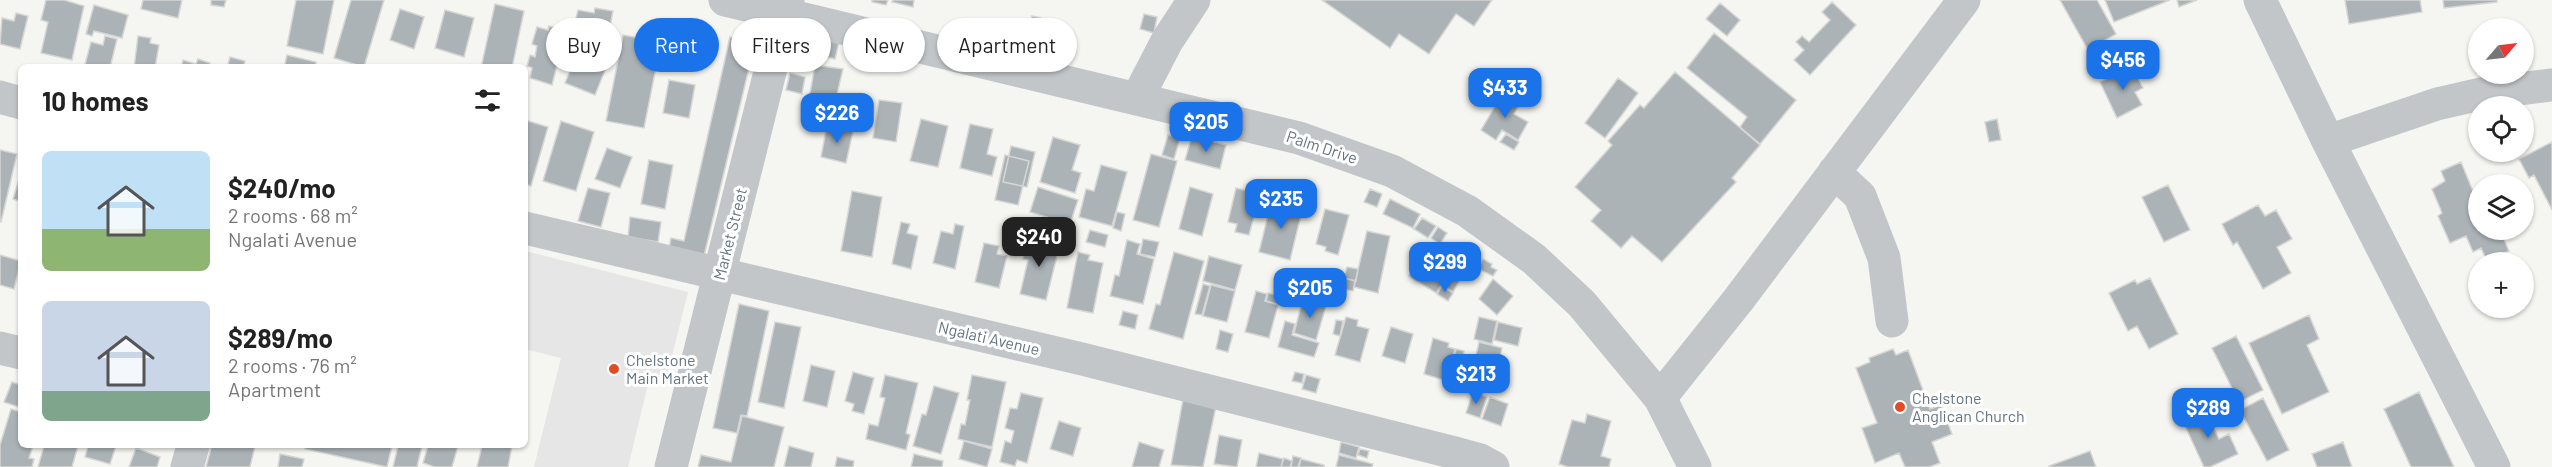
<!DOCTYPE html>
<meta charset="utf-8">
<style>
:root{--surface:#fff;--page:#f6f6f6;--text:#222;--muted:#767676;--accent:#1a73e8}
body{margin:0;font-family:Barlow,sans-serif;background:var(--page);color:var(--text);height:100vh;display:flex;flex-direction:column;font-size:22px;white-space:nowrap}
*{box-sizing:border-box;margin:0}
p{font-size:20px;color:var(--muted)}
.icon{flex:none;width:33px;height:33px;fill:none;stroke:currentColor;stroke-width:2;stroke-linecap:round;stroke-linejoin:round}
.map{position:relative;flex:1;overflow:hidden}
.sheet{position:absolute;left:18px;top:64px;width:510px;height:384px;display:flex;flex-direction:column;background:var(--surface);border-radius:9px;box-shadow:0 2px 4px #0004}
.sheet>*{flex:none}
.hud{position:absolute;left:546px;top:18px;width:570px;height:54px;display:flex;gap:12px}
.needle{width:39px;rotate:62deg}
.tools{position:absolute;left:2468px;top:18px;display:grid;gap:12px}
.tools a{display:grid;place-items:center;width:66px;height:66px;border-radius:50%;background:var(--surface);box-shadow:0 2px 4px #0004;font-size:30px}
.price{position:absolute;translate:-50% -51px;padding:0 14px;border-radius:12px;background:var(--accent);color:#fff;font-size:20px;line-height:39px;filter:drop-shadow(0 2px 3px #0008)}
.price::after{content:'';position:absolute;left:50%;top:36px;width:18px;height:14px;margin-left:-9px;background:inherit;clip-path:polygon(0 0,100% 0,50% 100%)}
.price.active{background:#222;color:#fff}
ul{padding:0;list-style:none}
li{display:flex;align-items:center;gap:18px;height:150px;padding:0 24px}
li span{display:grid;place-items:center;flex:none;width:168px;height:120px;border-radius:9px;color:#555}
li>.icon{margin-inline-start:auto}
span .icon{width:72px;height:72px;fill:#fffc;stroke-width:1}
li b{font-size:26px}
h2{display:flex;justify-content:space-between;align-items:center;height:72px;padding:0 24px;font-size:26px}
.pill{padding:0 21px;border-radius:27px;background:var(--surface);box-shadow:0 2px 4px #0004;font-size:21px;line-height:54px}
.pill.active{background:var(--accent);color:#fff}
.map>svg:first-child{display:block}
.built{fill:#e5e6e5}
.building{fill:#abb3b7;stroke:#d6d6d4;stroke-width:1.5}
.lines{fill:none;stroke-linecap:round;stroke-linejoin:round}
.minor{stroke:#c2c6c9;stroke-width:33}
.poi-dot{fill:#e24c24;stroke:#fff;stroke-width:2}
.labels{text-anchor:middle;stroke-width:6;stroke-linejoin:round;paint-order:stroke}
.street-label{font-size:16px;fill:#647582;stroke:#fff}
.poi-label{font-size:16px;fill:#647582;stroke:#fff;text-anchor:start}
</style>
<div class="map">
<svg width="2552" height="467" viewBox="0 0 2552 467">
<rect width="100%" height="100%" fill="#f5f5f1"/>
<!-- built -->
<path class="built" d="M525,251L688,292L665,384L649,380L628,467H534L561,358L525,349Z"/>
<!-- building -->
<path class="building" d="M46,0H64L84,6L72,60L41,53L48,22L41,20Z
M143,0H182L178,18L141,9Z
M211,0H226L224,7L211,5Z
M296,0H334L323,54L287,46Z
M351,0H384L364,67L334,58Z
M872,0H888L886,5L872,2Z
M893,0H914L913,7L892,2Z
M1322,0H1492L1474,26L1456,14L1429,54L1399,34L1390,48Z
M2060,0H2097L2116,34L2088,50Z
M2105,0H2170L2114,22Z
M2177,0H2197L2179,7Z
M2345,0H2420L2422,12L2349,24Z
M2443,0H2497V2L2444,8Z
M1832,2L1856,25L1810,75L1794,60L1804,50L1796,42L1802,36L1809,42L1830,20L1822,12Z
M1720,3L1740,20L1727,36L1706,19Z
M495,4L524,11L512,68H481Z
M94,5L128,15L122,38L94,31L92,36L86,34Z
M595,8L613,11L608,37L590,33L591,26L575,22L578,10L594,13Z
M400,9L424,17L414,49L390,40Z
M445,10L474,18L464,57L435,48Z
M16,13L28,16L20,49L0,44L2,18L14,21Z
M1144,14L1157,17L1154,33L1140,29Z
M1032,16L1041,18L1039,28L1056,31L1055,40L1028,34Z
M549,26L566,30L552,85L530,78L532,68L527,66L530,55L535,57L537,46L532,44L537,27L548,30Z
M816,32L840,38L835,59L811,53Z
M1714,33L1796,100L1760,144L1740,127L1747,117L1687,68Z
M623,35L661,42L644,128L606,121Z
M105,36L117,39L110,68H84L91,42L103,45Z
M138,36L151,38L150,43L159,45L155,68H134Z
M730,37L755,43L704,256L669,248L671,238L684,241Z
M578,51L608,63L595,95L565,83Z
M795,52L811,56L807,71L791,68Z
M287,55L316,62L315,68H284Z
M230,57L245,61L243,68H227Z
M198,59L210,63L208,68H181L183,60L196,64Z
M815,65L843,69L832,115L807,111Z
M2131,66L2143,88L2135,92L2142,105L2117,118L2100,82Z
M1675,72L1760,145L1732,178L1736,182L1662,262L1632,236L1621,248L1591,221L1601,210L1575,187L1612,145L1608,141L1640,105L1644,108Z
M790,73L805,77L802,94L786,90Z
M1618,78L1638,93L1605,138L1585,123Z
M669,80L695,85L689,118L663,113Z
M1503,93L1520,103L1514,114L1528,122L1518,140L1502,130L1496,140L1481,130Z
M879,100L902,103L896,142L873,138Z
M921,119L948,126L938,167L910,161Z
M1997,119L2001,140L1989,142L1985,122Z
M525,120L548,127L531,186L525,184Z
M561,121L594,132L576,191L543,181Z
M970,124L993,129L987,154L997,157L992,176L960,168Z
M827,125L853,131L846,163L821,157Z
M1506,134L1519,142L1514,150L1500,142Z
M1168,135L1180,138L1174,159L1162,155Z
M1192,136L1226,145L1220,169L1185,160Z
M1053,137L1080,145L1072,170L1081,173L1075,193L1040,182Z
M2552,142V210L2534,175L2529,178L2519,159Z
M1011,146L1035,152L1027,187L1003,182Z
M607,148L632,157L620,188L595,179Z
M0,150L17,154L1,222H0Z
M1151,154L1177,161L1159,227L1133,220Z
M1005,155L1029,161L1018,205L995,200Z
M649,160L673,165L665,209L641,204Z
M2461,162L2475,196L2478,195V230H2500L2509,251L2487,261L2481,248L2473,252L2466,236L2450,243L2438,216L2442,213L2432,189L2445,181L2441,171Z
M1101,165L1127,172L1112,226L1079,217L1086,189L1094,191Z
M21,173V202L13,199Z
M1276,181L1288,184L1284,201L1272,198Z
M1289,185L1306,189L1303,204L1285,200Z
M2168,185L2190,230L2164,242L2142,197Z
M1038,187L1078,200L1070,224L1030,212Z
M1190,187L1213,194L1202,236L1179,229Z
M588,188L610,193L601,227L578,221Z
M1236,188L1260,194L1249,235L1235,232L1237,224L1228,222Z
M1370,189L1382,194L1377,207L1364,202Z
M852,191L882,197L872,257L841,251Z
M1272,199L1303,207L1290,260L1259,252Z
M1390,199L1420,214L1413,228L1383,214Z
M2258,205L2265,216L2276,210L2292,239L2277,247L2291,273L2263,289L2237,242L2233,245L2222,224Z
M1325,209L1349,215L1338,255L1325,251L1326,247L1316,244Z
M1117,212L1125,214L1121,231L1113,228Z
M630,217L661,222L658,242L628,237Z
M1422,218L1436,226L1428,238L1414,229Z
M901,222L910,224L907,233L918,236L911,269L892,264Z
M955,224L964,226L955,269L933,263L941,231L953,234Z
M1438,227L1447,233L1440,244L1431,238Z
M1090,230L1108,235L1105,247L1086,242Z
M1367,231L1390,236L1378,293L1354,287Z
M1035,237L1060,244L1046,300L1020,294L1028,260L1023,259L1026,245L1032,247Z
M1143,239L1159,242L1155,257L1140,254Z
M1127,240L1140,244L1137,254L1154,259L1143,304L1110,296L1115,275L1119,276Z
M984,243L999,246L997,254L1007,256L999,288L975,282Z
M1078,252L1090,255L1088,260L1103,263L1093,313L1067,308Z
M1174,252L1204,261L1183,339L1149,329L1156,304L1160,305Z
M0,255L21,261L14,289L0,285Z
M1209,256L1242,265L1235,290L1203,281Z
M1483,259L1492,264L1491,267L1497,270L1493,276L1478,269Z
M1419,261L1446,278L1436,293L1409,276Z
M1347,267L1358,269L1356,281L1344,278Z
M1302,274L1328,283L1322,300L1296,291Z
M1450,274L1460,280L1453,292L1442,285Z
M1345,278L1355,281L1353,291L1342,289Z
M2150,278L2178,334L2149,349L2137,326L2128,331L2109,293L2135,280L2137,284Z
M1493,279L1513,296L1497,315L1479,299Z
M1203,284L1210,286L1202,315L1195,314Z
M1211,285L1235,291L1227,322L1203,316Z
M1442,286L1453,293L1448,301L1437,294Z
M1256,291L1267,294L1265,301L1278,305L1269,338L1245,332Z
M1268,293L1279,296L1277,304L1266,301Z
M1303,299L1326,306L1316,340L1294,333Z
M739,304L769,311L747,416L741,415L737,433L713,428Z
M1123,311L1138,315L1135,329L1119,325Z
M2309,315L2319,339L2307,345L2329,392L2282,414L2249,343Z
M1346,317L1358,320L1357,326L1369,329L1360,362L1335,355Z
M1479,317L1497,321L1492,344L1474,339Z
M1336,320L1343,321L1340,336L1333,334Z
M1285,321L1295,324L1292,335L1319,343L1314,357L1278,347Z
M775,322L801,327L784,408L758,402Z
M1498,322L1522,328L1518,346L1494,340Z
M1391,327L1413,334L1405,363L1382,356Z
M1220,330L1233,334L1228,352L1216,349Z
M2236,336L2263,390L2239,402L2212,348Z
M1433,338L1449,343L1448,347L1455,349L1447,381L1424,374Z
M1479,342L1502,348L1494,383L1471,378Z
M1456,349L1464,351L1458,375L1450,373Z
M1893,349L1896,355L1908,350L1930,409L1941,405L1952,434L1932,442L1940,463L1929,467H1905L1899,453L1875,463L1862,428L1877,423L1856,368L1870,362L1869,358Z
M811,365L835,371L827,407L803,401Z
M853,372L874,378L864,414L852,411L854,404L845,401Z
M1295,372L1304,374L1302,383L1292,381Z
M885,375L918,383L906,433L910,435L906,450L866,439L869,424L878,426L885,398L880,397Z
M972,375L1006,382L992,447L958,439L961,424L965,425L970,400H967Z
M1306,375L1320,379L1316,393L1302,389Z
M12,382L21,385V408L4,402Z
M934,386L959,393L941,454L913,446L922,414L926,415Z
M1473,392L1487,397L1480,418L1466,413Z
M2419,392L2454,467H2411L2384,409Z
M1021,393L1043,398L1027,463L1017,460L1015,466L1000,462L1005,441L1011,443L1014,431L1005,428L1010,408L1017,409Z
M1184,394L1217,402L1203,467L1171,465Z
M1490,397L1508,404L1501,426L1482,419Z
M2263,398L2289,450L2267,461L2240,410Z
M2203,406L2219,439L2229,434L2238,454L2210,467H2204L2181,417Z
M11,409L21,412V446H33L29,458L34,459L32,467H0V445Z
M1587,414L1611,421L1601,456L1611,459L1609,467H1568L1559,464L1572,420L1585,423Z
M742,416L784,427L774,467H698L701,455L731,462Z
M1059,421L1081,428L1073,456L1050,449Z
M1219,435L1242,440L1237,467L1214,464Z
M964,441L992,449L987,467L959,459Z
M1139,442L1164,450L1159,467H1132Z
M1341,442L1359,447L1356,458L1339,453Z
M2343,442L2352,467H2317L2312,454Z
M44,446H78L72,467H38Z
M88,446H116L110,464L85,457Z
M202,446H255L250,467H206L211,448Z
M306,446H392L387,467L305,449Z
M398,446H422L417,467H393Z
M428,446H458L452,467H435L423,463Z
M482,446H512L508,467H477Z
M789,446L814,453L811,467H784Z
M136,448L160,457L157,467H129Z
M1360,449L1369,451L1367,458L1358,455Z
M2090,451L2096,467H2049V466Z
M1259,453L1283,459L1281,467H1256Z
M280,454L304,459L302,467H278Z
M914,454L943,461L942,467H911Z
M1339,455L1373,464L1372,467H1336Z
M1293,456L1301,458L1298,467H1291Z
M837,457L854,461L853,467H835Z
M1284,458L1292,461L1290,467H1281Z
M1301,459L1324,465V467H1299Z"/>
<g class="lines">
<!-- minor -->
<path class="minor" d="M725,0L1299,138L1392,171L1467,211L1534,259L1582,304L1660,398L1695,467
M2260,0L2328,141L2494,467
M0,97L21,103
M1137,99L1167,41L1194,0
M2328,141L2437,104L2485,93L2552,85
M1834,172L1860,196L1884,258L1892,321
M525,228L1082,359L1451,452L1480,460L1493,467
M0,348L21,353
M1660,398L1739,299L1964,0
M187,467L193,446
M671,467L788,0"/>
</g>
<!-- markers -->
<g class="poi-dot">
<circle cx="614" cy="369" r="6"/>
<circle cx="1900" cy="407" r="6"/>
</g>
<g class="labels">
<!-- street labels -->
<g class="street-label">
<text transform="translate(1322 147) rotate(18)" y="6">Palm Drive</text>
<text transform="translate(730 234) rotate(-76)" y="6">Market Street</text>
<text transform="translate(989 338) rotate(13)" y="6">Ngalati Avenue</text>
</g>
<!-- poi labels -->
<g class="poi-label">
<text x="626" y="366">Chelstone<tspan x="626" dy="18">Main Market</tspan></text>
<text x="1912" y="404">Chelstone<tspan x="1912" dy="18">Anglican Church</tspan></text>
</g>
</g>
</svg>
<div class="tools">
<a><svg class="needle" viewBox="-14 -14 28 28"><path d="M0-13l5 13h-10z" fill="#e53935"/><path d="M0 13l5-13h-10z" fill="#767676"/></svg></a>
<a><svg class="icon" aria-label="locate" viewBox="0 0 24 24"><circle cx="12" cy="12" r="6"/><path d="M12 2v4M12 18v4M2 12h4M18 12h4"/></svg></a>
<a><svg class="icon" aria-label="layers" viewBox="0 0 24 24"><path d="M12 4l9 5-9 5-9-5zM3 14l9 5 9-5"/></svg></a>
<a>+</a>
</div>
<b class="price" style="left:2123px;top:91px">$456</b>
<b class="price" style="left:1505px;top:119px">$433</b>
<b class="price" style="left:837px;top:144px">$226</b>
<b class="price" style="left:1206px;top:153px">$205</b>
<b class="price" style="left:1281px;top:230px">$235</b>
<b class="price active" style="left:1039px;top:268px">$240</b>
<b class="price" style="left:1445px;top:293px">$299</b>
<b class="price" style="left:1310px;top:319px">$205</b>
<b class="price" style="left:1476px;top:405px">$213</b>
<b class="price" style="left:2208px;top:439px">$289</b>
<div class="hud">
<a class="pill">Buy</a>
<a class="pill active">Rent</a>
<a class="pill">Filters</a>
<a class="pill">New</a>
<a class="pill">Apartment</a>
</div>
<section class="sheet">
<h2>10 homes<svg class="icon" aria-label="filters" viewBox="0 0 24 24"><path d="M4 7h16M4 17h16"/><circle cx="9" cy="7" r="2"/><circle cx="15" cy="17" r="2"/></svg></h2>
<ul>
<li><span style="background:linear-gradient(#bfe0f5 65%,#8fb573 0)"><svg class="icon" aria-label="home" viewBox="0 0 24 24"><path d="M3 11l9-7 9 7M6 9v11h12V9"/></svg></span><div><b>$240/mo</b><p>2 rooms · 68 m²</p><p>Ngalati Avenue</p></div></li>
<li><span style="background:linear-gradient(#c9d6e8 75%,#7fa58c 0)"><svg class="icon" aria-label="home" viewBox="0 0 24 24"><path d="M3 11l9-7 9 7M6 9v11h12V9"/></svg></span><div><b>$289/mo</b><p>2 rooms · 76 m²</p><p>Apartment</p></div></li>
</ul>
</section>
</div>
